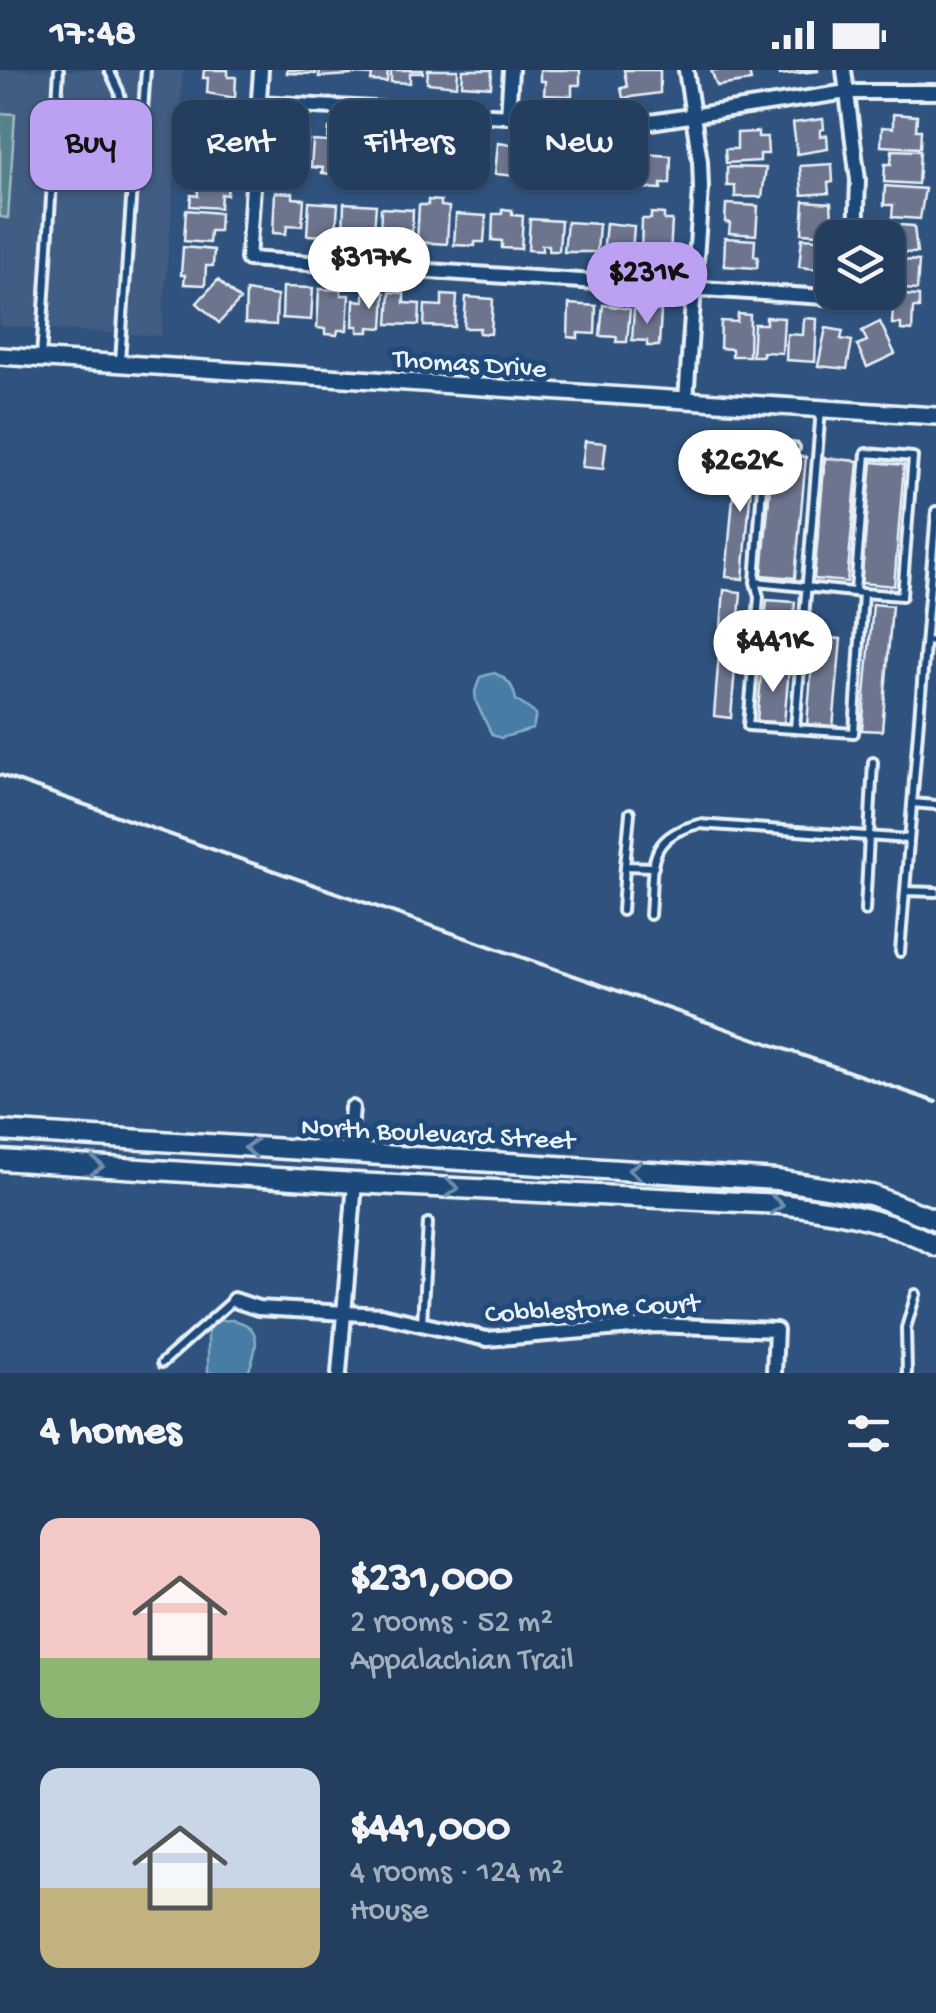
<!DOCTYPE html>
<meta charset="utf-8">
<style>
:root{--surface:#233e5e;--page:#2b4564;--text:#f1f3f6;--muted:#a3aebc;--line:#405773;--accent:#bca0f2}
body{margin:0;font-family:"Gochi Hand",sans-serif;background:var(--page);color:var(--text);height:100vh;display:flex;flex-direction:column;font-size:38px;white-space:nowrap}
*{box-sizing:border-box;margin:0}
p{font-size:32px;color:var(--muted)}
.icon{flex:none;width:55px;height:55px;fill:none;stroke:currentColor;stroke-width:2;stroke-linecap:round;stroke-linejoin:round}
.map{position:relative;height:1303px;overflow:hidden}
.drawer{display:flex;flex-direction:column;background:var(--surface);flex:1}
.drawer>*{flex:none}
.banner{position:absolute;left:30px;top:30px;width:878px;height:90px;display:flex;gap:20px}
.buttons{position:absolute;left:815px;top:150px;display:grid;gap:20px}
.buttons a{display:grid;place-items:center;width:90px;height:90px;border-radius:20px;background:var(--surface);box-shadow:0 2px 8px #0004,0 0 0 2px var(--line);font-size:50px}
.price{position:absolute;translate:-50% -85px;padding:0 22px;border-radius:35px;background:#fff;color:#222;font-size:32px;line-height:65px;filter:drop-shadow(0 2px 5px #0008)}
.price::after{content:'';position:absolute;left:50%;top:60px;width:30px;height:22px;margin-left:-15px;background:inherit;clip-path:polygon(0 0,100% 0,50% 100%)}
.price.selected{background:var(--accent);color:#111}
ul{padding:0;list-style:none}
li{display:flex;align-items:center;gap:30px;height:250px;padding:0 40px}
li span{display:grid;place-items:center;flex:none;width:280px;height:200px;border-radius:20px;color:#555}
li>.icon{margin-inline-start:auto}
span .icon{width:120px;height:120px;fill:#fffc;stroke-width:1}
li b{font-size:42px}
h2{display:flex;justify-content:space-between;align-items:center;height:120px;padding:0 40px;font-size:42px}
.tag{padding:0 35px;border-radius:20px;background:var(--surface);box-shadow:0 2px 8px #0004,0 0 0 2px var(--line);font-size:35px;line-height:90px}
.tag.selected{background:var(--accent);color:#111}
.status{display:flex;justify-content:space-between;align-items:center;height:70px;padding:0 50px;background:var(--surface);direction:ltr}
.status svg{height:28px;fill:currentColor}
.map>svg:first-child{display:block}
.built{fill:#425d83}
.green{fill:#55828a;stroke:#9ebac1;stroke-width:2.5}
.water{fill:#477da4;stroke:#87abc6;stroke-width:2.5}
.building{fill:#6d758e;stroke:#e8f1f8;stroke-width:2.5}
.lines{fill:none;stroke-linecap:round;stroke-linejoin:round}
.service-casing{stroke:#e8f1f8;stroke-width:14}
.minor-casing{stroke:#e8f1f8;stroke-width:20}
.tertiary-casing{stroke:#e8f1f8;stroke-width:22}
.secondary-casing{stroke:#e8f1f8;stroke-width:25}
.service{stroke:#1f4a7a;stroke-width:6}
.minor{stroke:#1f4a7a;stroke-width:12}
.tertiary{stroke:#1f4a7a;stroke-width:15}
.secondary{stroke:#1f4a7a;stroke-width:18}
.rail{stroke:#e8f1f8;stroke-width:4}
.oneway{stroke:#6f8dac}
.labels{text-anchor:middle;stroke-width:10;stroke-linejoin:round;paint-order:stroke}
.street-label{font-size:28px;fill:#e8f1f8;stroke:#1f4a7a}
</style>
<div class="status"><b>17:48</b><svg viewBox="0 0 49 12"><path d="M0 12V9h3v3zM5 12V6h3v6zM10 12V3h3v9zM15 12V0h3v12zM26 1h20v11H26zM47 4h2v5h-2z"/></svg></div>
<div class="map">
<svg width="936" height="1303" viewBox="0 0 936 1303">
<rect width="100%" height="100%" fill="#2f537e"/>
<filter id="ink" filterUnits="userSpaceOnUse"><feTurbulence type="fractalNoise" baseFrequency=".01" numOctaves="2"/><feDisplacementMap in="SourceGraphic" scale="20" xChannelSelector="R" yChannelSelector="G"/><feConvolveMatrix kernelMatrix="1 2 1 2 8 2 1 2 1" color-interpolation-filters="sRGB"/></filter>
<g filter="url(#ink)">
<!-- built -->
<path class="built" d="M0,0H183L161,266L0,256Z"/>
<!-- green -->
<path class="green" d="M0,43L15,44L8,148L0,147Z"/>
<!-- water -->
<path class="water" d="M494,603C508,609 513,615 516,630L536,644L533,659L501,668L492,665L476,632L475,622L480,607Z
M232,1250C265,1256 257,1278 248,1303H208V1257L213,1251Z"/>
<!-- building -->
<path class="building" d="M204,0H228V7H236L235,28L207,23L208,8H203Z
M287,0H316V4L287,3Z
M320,0H352L351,5L319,7Z
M355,0H388L387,12L371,11L372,5L355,4Z
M391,0H423V3H410V13L391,12Z
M428,0H458L457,16L427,13Z
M463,0H492L491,17L462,15Z
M540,0H580V15H572V26L544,25L545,11H540Z
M624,0H660V23L623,28L621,18L627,17Z
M711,0H749L751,11L717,16Z
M779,0H818V1L780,5Z
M201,31L235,34L234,53L223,52L222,65L198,63Z
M893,44L917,46L916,60H921L920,78L881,76L882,57L893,58Z
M823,49L824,59L820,60V66L827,65L828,79L797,84L793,53Z
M280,57L309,59L306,97L298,96L297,101L285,100V94H277Z
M329,58L344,60L340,99H332V104L322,103L323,98L311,97L313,71L328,72Z
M350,59L368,60V65L379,66L378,95L361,94V88H348Z
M390,62L404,63V68L414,69L412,101L388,100Z
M758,62V67H767L768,84H760V91L726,93L725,79H737V63Z
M437,64L455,65L453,106L422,101L423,72L436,73Z
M201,68L224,70V80L232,81L230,101L190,97L192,80H200Z
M462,68H489L488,100L473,99V103H460Z
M512,70L529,71L526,107L495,104L498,73L512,75Z
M533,71L552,72L551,77L566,78L564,113L554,112V106L531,105Z
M573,74L586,75L585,87L601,88L599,111L570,109Z
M610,76L627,77V85H638L637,113L608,114Z
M892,80L920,81L918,114L884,112L885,94H891Z
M644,84L671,86L670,114H661V119L643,118Z
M832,94L833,112L828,113L829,123L802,125L800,96Z
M727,97L766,98L762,127H735V116H727Z
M197,104L229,107L227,125L221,124L220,138L190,136L191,125L198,126Z
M885,116L925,119L920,149L892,147L893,135H884Z
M275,122L293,123V128L304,129L302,156L287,155L286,164L273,163Z
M428,130L441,131V136L449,137L447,174L417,172L419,135H428Z
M804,131L831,133L833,165L802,163Z
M309,132L338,134L336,162L328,161L327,166L307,165Z
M344,133L376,135L374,161L362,160V169L343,168Z
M726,134L758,136L756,165L729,163L730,153L725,152Z
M381,138L413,140L412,166L398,165L397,172L380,171Z
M502,139L512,140V145L523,146L521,179L502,178V171L492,170L493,144H502Z
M186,140L220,143L219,161H210L209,173L184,171Z
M651,143L664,144V150H672L670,187L641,186L642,149H651Z
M456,144L486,146L484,172H475V176L454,175Z
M530,149L561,151L559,181H549V175H542V181L528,180Z
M567,152L599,154L597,182H564Z
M606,153L634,156L632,182L621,181V186L603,185Z
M884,154L914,156L917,183L888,182Z
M725,168L755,170L754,186L758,187L757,198L724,196Z
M802,168L832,170V188H827L826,200L799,197Z
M183,177L214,180L213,196H206L205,215L184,214L185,205H181Z
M888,189L919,191L917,220L890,218Z
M218,210L240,230L219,253L197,233Z
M283,217L313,218L311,250L282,248Z
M319,219L341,220V225H349L347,260H338L337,265L325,264V259L317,258Z
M246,221L277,226L276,255L245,253Z
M364,222L385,223L383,258L369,257V262H358V256H353L354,230L364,231Z
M390,222L404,223V233L420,234L419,255L388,254Z
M888,224L919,226V238H913L912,261L901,260V254H892L893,236H887Z
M442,225L457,226L455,257L424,256L425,235L442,236Z
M466,227L493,229L491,264L479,263L480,258H464Z
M569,234L596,236L595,264L578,263V268L568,267Z
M603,235L630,239L627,272H616L617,267L600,266Z
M634,239L661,241L659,276H647V271L632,270Z
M738,244L750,245L749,286H732V279L720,278L721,251L737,252Z
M766,247L784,248L782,283L763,282V286H752L754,254H766Z
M804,248L817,249L815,292L786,290L787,264L803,265Z
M880,252L895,284L867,297L857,275L867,271L862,261Z
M826,258L843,261L841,269L852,271L847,299L818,296Z
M585,371L606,373L603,399L582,397Z
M737,381L754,382L743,509L726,507Z
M773,384L806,387L795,508L762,505Z
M825,388L858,391L847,512L814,509Z
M872,392L904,395L894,516L861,513Z
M724,520L741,522L731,648L714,646Z
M767,530L795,532L790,588L762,586Z
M873,534L892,536L882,661L862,660Z
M814,567L841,569L833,658L807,655Z
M762,596L789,599L784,653L757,651Z"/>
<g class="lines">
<!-- service casing -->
<g class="service-casing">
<path id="service" d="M109,0L119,21L133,85
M41,288L59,0
M120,292L133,101L143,40L146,0
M795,378L765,375L755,512L759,527L748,656L795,659L821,339
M756,512L863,523L854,663L795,659
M855,521L866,383L913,387L902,526L863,523
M926,571L936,572
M912,733L936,735
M625,796L630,743
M905,821L936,822
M622,841L625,796L654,797
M865,841L873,692
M650,845C654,797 644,767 699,754L909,769
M900,882L936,441
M422,1253L428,1153
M162,1293L232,1231
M907,1303L906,1258L916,1224"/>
</g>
<!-- minor casing -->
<g class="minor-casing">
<path id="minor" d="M261,0L248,189L855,229V222
M686,0L700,91L701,119L686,330
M844,0L858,110L856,168
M258,33L644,53L847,22H936
M508,46L511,0
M348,1083L352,1038
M234,1230L258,1238L381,1245L487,1269L656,1255L776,1260L774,1303
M339,1303L355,1113"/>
</g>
<!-- tertiary casing -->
<g class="tertiary-casing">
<path id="tertiary" d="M0,286L936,346"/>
</g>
<!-- secondary casing -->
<g class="secondary-casing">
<path id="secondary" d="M0,1061L777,1110L871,1125L936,1150
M0,1090L355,1113L780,1134C833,1140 889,1149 936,1176"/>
</g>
<!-- service -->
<use href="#service" class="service"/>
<!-- minor -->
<use href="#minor" class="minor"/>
<!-- tertiary -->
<use href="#tertiary" class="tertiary"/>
<!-- secondary -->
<use href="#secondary" class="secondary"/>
<!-- rail -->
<path class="rail" d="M0,705L936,1032"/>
</g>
<!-- one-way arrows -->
<defs><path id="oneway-chevron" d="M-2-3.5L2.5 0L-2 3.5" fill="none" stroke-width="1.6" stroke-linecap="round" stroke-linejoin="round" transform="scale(2.5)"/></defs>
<g class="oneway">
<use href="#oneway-chevron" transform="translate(251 1078) rotate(-177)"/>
<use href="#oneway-chevron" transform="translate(97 1096) rotate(4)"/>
<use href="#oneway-chevron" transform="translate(635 1100) rotate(-177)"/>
<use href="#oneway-chevron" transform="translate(452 1118) rotate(3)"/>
<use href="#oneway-chevron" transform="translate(777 1135) rotate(4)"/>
</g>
</g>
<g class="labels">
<!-- street labels -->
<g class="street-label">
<text transform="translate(470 291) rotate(4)" y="10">Thomas Drive</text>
<text transform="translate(438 1061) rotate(3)" y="10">North Boulevard Street</text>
<text transform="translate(592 1236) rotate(-3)" y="10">Cobblestone Court</text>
</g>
</g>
</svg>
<div class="buttons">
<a><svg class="icon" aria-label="layers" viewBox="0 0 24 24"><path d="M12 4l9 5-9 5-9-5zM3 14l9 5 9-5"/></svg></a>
</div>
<b class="price" style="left:369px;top:242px">$317K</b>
<b class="price selected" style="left:647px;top:257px">$231K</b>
<b class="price" style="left:740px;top:445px">$262K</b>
<b class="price" style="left:773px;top:625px">$441K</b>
<div class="banner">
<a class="tag selected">Buy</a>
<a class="tag">Rent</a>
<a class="tag">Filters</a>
<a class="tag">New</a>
</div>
</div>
<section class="drawer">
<h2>4 homes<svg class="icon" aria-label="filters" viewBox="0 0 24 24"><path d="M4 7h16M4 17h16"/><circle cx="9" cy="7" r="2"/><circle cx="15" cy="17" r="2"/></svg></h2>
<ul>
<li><span style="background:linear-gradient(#f6c9c9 70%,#8fb573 0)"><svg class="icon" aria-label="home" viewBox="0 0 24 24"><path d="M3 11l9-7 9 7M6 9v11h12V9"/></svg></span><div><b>$231,000</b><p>2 rooms · 52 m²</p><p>Appalachian Trail</p></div></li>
<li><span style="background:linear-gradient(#c9d6e8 60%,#c2b280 0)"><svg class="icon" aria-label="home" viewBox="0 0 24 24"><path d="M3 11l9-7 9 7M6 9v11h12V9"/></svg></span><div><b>$441,000</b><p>4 rooms · 124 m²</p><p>House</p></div></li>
</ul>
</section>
